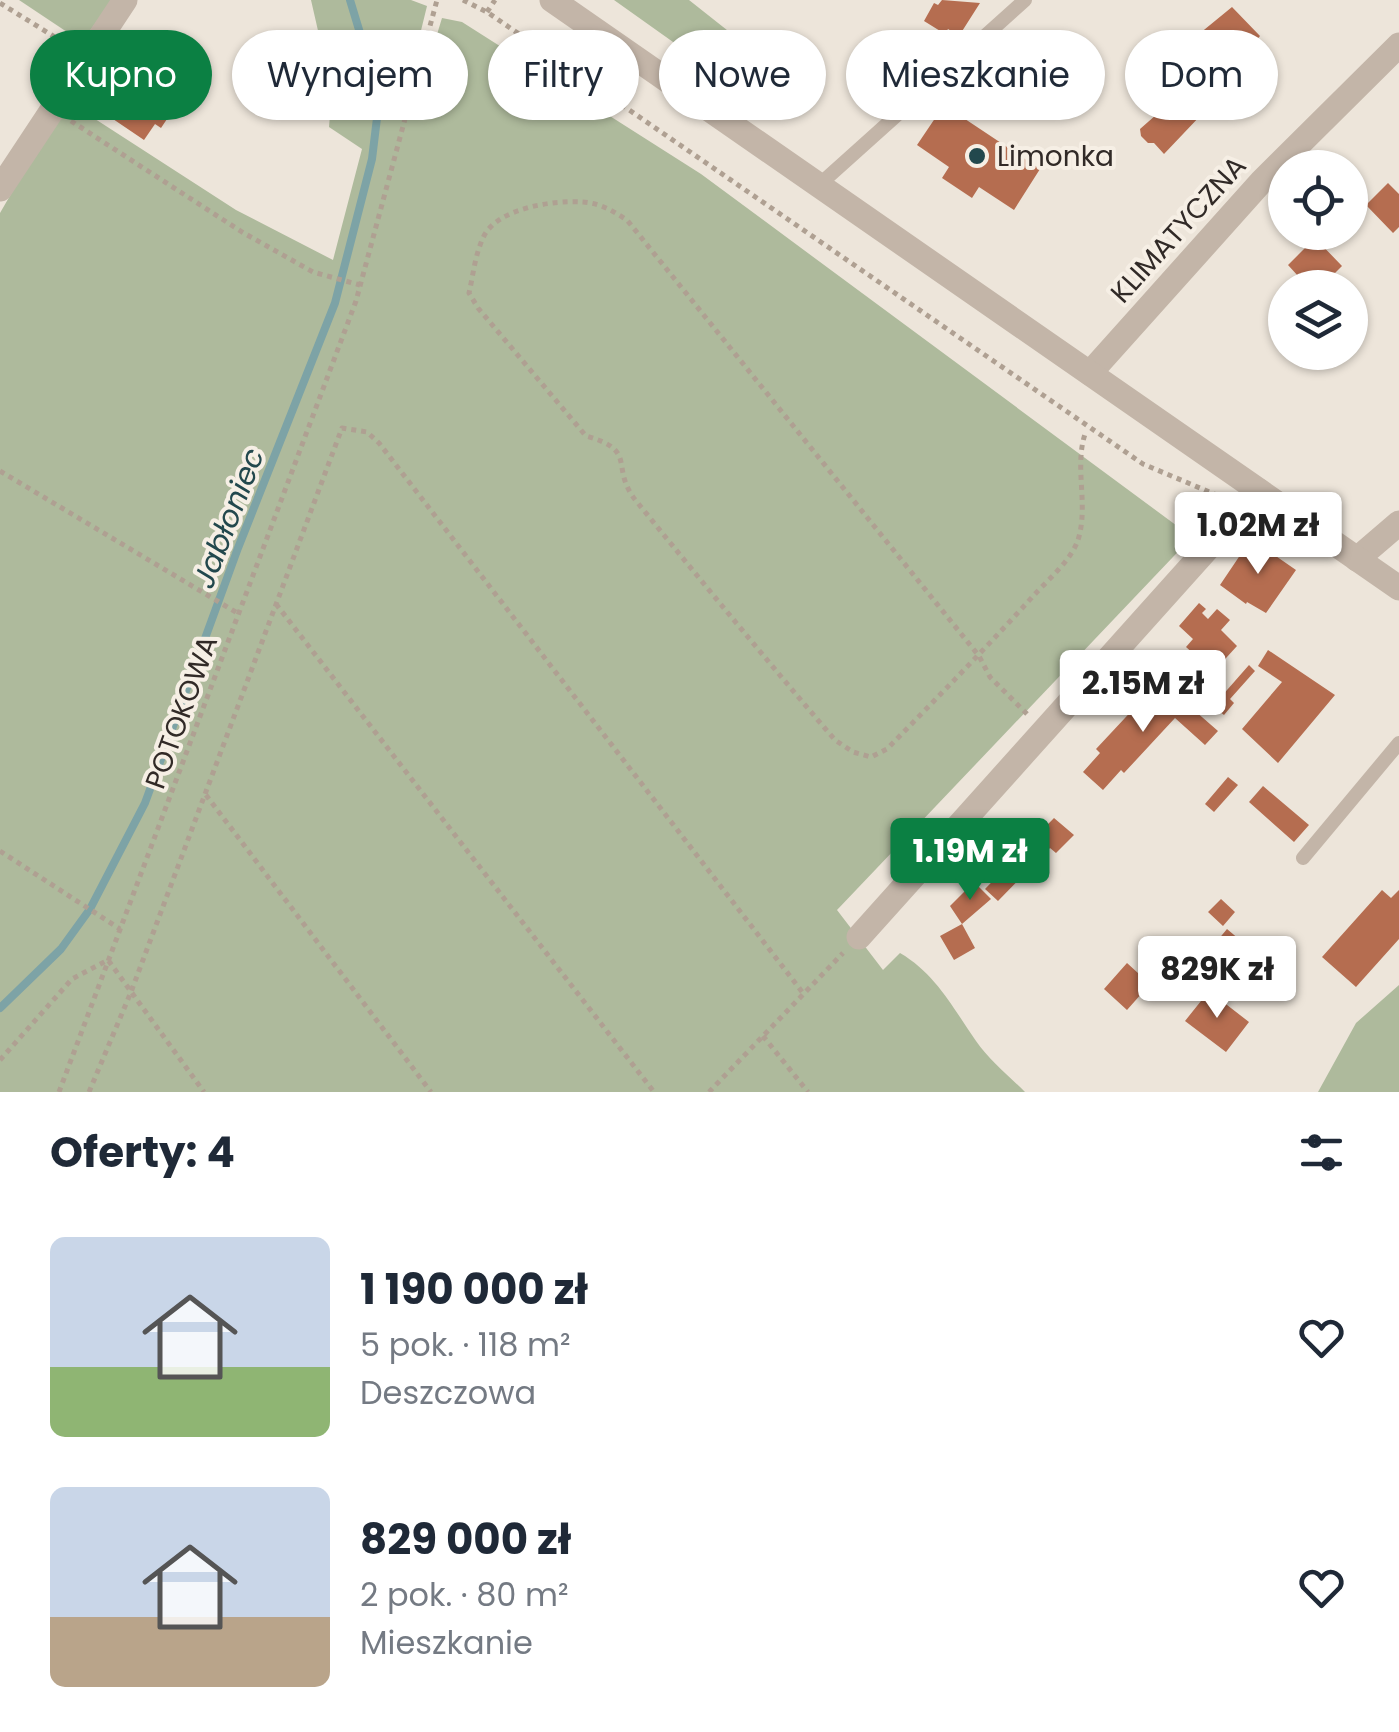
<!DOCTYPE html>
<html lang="pl">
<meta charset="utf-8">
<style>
:root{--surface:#fff;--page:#f6f6f7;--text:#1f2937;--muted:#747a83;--accent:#0b8043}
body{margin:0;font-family:Poppins,sans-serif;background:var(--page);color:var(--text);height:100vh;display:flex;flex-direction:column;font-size:38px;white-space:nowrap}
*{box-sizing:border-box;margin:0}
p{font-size:32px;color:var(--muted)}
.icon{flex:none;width:55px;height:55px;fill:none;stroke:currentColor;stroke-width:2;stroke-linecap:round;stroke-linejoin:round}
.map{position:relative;height:1092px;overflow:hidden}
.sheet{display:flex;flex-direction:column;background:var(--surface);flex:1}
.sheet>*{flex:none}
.banner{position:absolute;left:30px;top:30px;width:1340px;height:90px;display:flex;gap:20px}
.fabs{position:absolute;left:1268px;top:150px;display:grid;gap:20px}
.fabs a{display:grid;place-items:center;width:100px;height:100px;border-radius:50%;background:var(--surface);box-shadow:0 2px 8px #0004;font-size:50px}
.price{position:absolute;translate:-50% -85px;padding:0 22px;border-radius:10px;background:#fff;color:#222;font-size:32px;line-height:65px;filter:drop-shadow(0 2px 5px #0008)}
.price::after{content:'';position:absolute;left:50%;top:60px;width:30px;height:22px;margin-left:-15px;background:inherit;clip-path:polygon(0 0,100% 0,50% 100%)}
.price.current{background:var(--accent);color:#fff}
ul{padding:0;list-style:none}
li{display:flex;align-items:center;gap:30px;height:250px;padding:0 50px}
li span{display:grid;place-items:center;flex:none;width:280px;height:200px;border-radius:15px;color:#555}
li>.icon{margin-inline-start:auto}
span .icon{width:120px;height:120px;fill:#fffc;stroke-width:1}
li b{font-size:42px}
h2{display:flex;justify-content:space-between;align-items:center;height:120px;padding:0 50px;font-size:42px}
.chip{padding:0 35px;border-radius:45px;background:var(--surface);box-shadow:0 2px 8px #0004;font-size:35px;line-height:90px}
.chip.current{background:var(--accent);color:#fff}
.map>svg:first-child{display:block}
.green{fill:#aeba9c}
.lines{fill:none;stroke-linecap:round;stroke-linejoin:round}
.stream{stroke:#7da3a6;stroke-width:8}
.building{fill:#b56d50}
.path{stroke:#afa092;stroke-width:5;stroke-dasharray:5 5;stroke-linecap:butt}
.service{stroke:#c3b5a8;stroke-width:14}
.minor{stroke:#c3b5a8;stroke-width:25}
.tertiary{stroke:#c3b5a8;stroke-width:25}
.poi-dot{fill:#22484d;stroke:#f6efe5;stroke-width:4}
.labels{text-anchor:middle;stroke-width:8;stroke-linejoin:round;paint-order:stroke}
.poi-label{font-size:28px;fill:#312a27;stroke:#f6efe5;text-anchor:start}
.street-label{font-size:28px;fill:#312a27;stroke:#f6efe5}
.water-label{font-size:30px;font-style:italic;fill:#22484d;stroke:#f6efe5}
</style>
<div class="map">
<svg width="1399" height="1092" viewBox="0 0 1399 1092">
<rect width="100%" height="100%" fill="#ede5da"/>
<!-- green -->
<path class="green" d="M19,0H112L82,42Z
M311,0H411L427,6L403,104L415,107L442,18L462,22L701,174L1192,537L837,910L883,970L900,953C936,974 953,1008 976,1041C989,1060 1009,1076 1025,1092H0V213L88,61L75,106L236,210L333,260L362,149L329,127L332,92Z
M614,0H689L756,53L742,67L772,94L763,106Z
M1399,985V1092H1318L1356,1023Z"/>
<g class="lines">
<!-- stream -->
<path class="stream" d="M0,1008L61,949L90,909L145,803L238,548L335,303L372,159L377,118L374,79L350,0"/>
</g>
<!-- building -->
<path class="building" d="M942,0L980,3L959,36L948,29L945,34L924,21L934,3L938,5Z
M1232,7L1260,36L1238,63L1233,58L1219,71L1195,46L1204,38L1199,34Z
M138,81L175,107L161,128L155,124L144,140L113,119Z
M1181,93L1202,114L1164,154L1154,143H1148L1141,136L1140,129Z
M944,105L1040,169L1014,210L979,187L972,198L942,178L949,167L917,145Z
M1388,183L1399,194V227L1393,233L1366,205Z
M1315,238L1342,266L1320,288H1309L1288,265Z
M1251,539L1296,570L1266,613L1247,602L1246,604L1220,585Z
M1199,603L1206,609L1202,613L1208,619L1217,609L1230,620L1221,630L1237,646L1216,669L1199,653L1196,656L1186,647L1193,639L1179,626Z
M1268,650L1335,695L1278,763L1242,729L1282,682L1258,666Z
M1249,665L1255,671L1230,699L1234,703L1224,715L1213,706Z
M1153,688L1172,705L1179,697L1218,731L1205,745L1175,718L1124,773L1121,770L1103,790L1083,772L1100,753L1096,749Z
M1228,777L1238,785L1214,812L1205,804Z
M1263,786L1309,825L1294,842L1249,802Z
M1054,818L1074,835L1056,853L1050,848L998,901L985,889Z
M974,882L991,899L962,924L950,906Z
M1382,890L1391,898L1399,890V939L1356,987L1322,957Z
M1221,899L1235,912L1223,926L1208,912Z
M962,924L975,948L954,960L940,936Z
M1227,929L1240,940L1210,976L1197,965Z
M1127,963L1150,984L1127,1010L1104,989Z
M1209,991L1249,1022L1226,1052L1185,1021Z"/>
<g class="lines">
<!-- path -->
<path class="path" d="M463,0L487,12L1143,464L1219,496
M0,3L66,44
M487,12L495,0
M71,121L242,232L313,272L360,285
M0,471L239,614
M276,604L654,1092
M1027,714L990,677L979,656L627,220C613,211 600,203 583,202C553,200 496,208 483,238C475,255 473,276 469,293L478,308L586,436C640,451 608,467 637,502C702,582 768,662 835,740L853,752L871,757L887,749C937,698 987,647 1035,594C1050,578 1071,560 1078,540C1089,505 1074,468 1085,434
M206,795L431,1092
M0,851L120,929
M763,1036L808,1092
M0,1060L72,979L108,960L204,1092
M59,1092L356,301L437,0
M89,1092L131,992L342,428L367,432L379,443L803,993
M709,1092L843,953"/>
<!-- service -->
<path class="service" d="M819,185L1025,0
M1303,858L1399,743"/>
<!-- minor -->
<path class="minor" d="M0,189L125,0
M1090,373L1262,181L1399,45
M1357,559L1399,523
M859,937L1259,491"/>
<!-- tertiary -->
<path class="tertiary" d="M552,0L1399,588"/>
</g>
<!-- markers -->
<circle class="poi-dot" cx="977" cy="156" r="10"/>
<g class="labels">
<!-- poi labels -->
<g class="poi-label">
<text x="997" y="166">Limonka</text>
</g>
<!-- street labels -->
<g class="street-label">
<text transform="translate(1178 229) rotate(-48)" y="10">KLIMATYCZNA</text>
<text transform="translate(181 712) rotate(-70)" y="10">POTOKOWA</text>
</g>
<!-- water labels -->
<g class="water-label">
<text transform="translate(229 518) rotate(-69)" y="10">Jabłoniec</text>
</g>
</g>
</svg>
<div class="fabs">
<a><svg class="icon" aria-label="locate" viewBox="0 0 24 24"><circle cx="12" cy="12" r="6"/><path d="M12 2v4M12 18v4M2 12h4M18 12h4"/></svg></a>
<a><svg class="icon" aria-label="layers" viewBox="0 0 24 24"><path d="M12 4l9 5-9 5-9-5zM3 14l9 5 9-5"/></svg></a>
</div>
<b class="price" style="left:1258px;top:577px">1.02M zł</b>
<b class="price" style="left:1143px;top:735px">2.15M zł</b>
<b class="price current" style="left:970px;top:903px">1.19M zł</b>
<b class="price" style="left:1217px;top:1021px">829K zł</b>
<div class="banner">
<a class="chip current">Kupno</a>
<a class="chip">Wynajem</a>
<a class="chip">Filtry</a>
<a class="chip">Nowe</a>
<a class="chip">Mieszkanie</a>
<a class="chip">Dom</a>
</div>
</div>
<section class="sheet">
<h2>Oferty: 4<svg class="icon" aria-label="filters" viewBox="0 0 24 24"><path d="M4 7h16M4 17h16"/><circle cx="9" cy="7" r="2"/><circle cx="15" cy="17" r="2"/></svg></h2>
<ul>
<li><span style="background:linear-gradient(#c9d6e8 65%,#8fb573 0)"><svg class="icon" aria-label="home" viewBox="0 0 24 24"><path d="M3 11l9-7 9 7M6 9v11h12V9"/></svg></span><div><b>1 190 000 zł</b><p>5 pok. · 118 m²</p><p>Deszczowa</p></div><svg class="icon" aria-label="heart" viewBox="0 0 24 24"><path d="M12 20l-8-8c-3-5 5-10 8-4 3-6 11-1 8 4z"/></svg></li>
<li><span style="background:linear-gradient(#c9d6e8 65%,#b9a48a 0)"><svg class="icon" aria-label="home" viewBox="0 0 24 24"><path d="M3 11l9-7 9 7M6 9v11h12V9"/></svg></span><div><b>829 000 zł</b><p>2 pok. · 80 m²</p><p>Mieszkanie</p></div><svg class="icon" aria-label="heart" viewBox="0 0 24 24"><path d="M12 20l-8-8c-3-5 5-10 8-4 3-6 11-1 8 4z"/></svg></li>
</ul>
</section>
